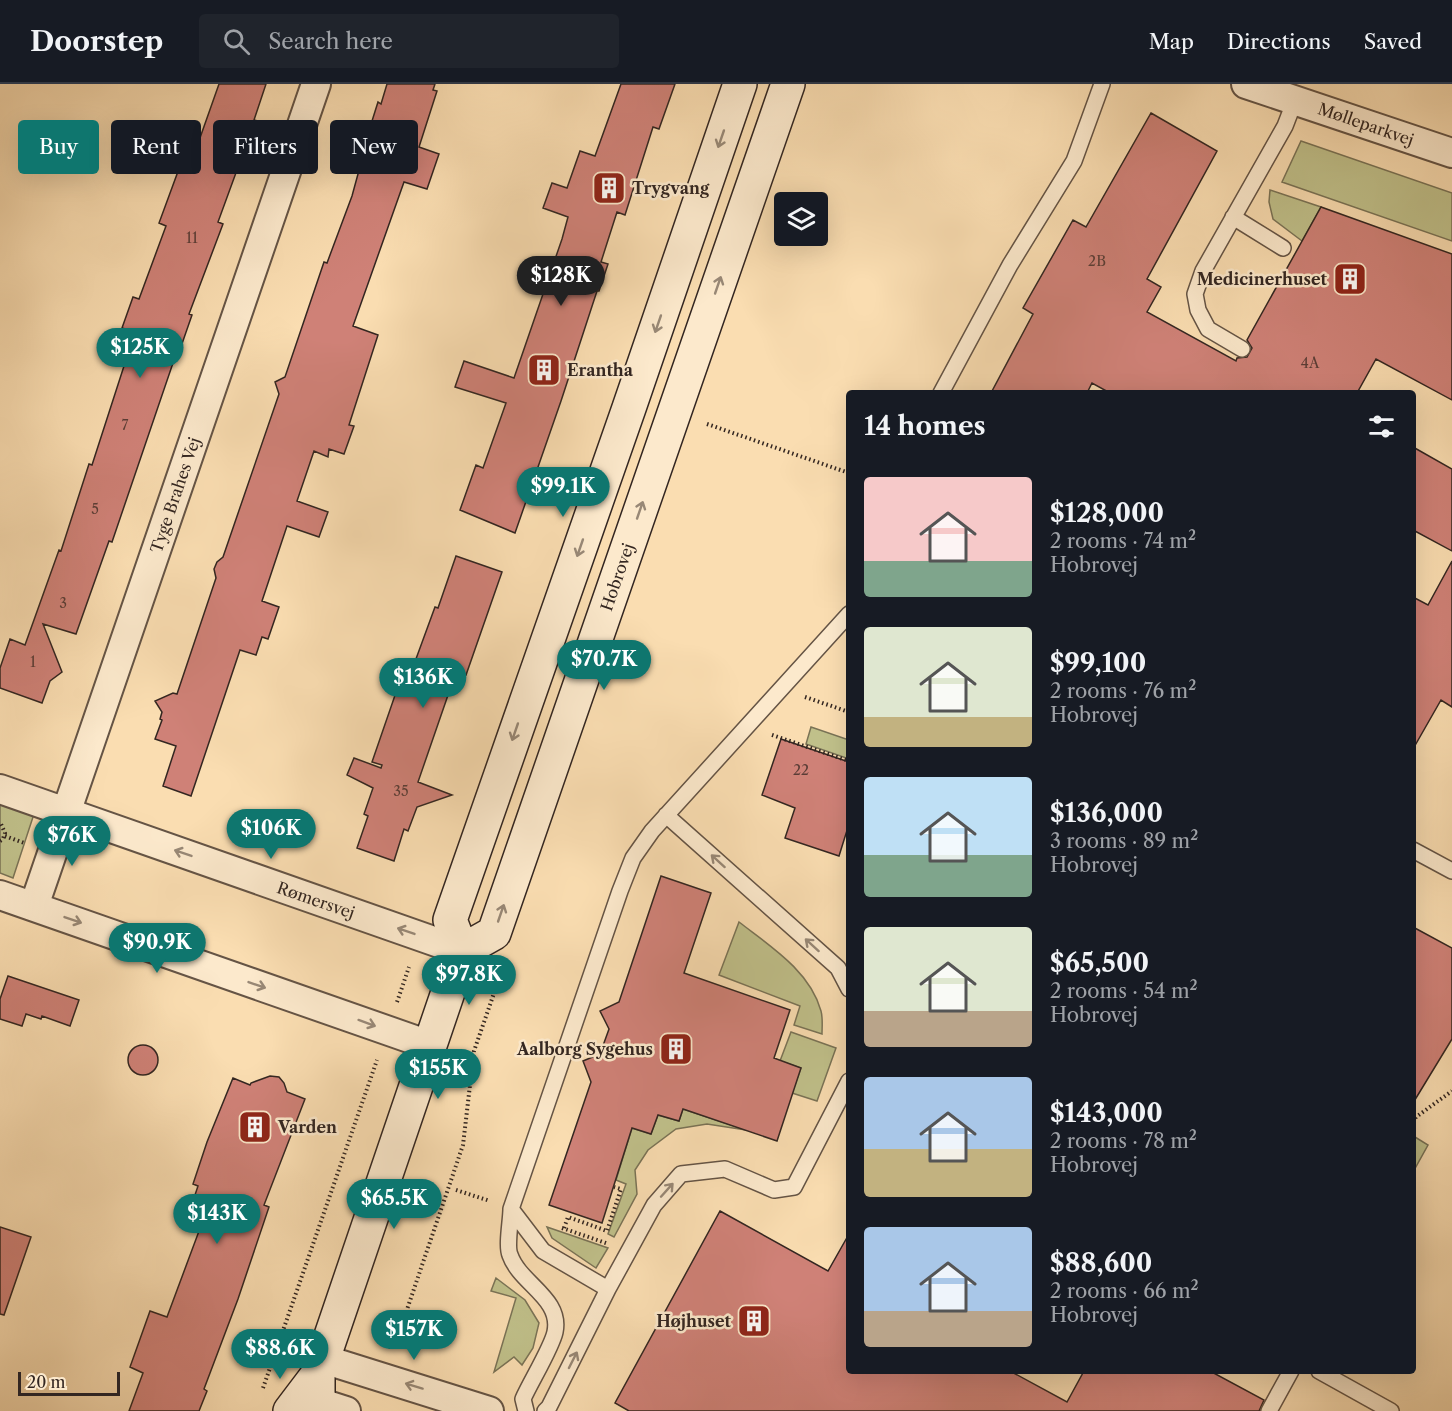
<!DOCTYPE html>
<meta charset="utf-8">
<style>
:root{--surface:#171b24;--page:#20242c;--text:#f1f3f6;--muted:#9ea1a6;--line:#363941;--accent:#0f766e}
body{margin:0;font-family:"Libre Caslon Text",serif;background:var(--page);color:var(--text);height:100vh;display:flex;flex-direction:column;font-size:22px;white-space:nowrap}
*{box-sizing:border-box;margin:0}
p{font-size:20px;color:var(--muted)}
.icon{flex:none;width:33px;height:33px;fill:none;stroke:currentColor;stroke-width:2;stroke-linecap:round;stroke-linejoin:round}
.map{position:relative;flex:1;overflow:hidden}
.details{position:absolute;left:846px;top:306px;width:570px;height:984px;display:flex;flex-direction:column;background:var(--surface);border-radius:6px;box-shadow:0 6px 24px #0002}
.details>*{flex:none}
.top-card{position:absolute;left:18px;top:36px;width:570px;height:54px;display:flex;gap:12px}
.buttons{position:absolute;left:774px;top:108px;display:grid;gap:12px}
.buttons a{display:grid;place-items:center;width:54px;height:54px;border-radius:6px;background:var(--surface);box-shadow:0 6px 24px #0002;font-size:30px}
.scale{position:absolute;left:18px;bottom:15px;width:102px;box-sizing:border-box;padding-left:6px;border:3px solid #332621;border-top:0;font-size:16px;line-height:21px;white-space:nowrap;color:#332621;-webkit-text-stroke:4px #fce9cc;paint-order:stroke}
.price{position:absolute;translate:-50% -51px;padding:0 14px;border-radius:21px;background:var(--accent);color:#fff;font-size:20px;line-height:39px;filter:drop-shadow(0 2px 3px #0008)}
.price::after{content:'';position:absolute;left:50%;top:36px;width:18px;height:14px;margin-left:-9px;background:inherit;clip-path:polygon(0 0,100% 0,50% 100%)}
.price.current{background:#222;color:#fff}
ul{padding:0;list-style:none}
li{display:flex;align-items:center;gap:18px;height:150px;padding:0 18px}
li span{display:grid;place-items:center;flex:none;width:168px;height:120px;border-radius:6px;color:#555}
li>.icon{margin-inline-start:auto}
span .icon{width:72px;height:72px;fill:#fffc;stroke-width:1}
li b{font-size:26px}
h2{display:flex;justify-content:space-between;align-items:center;height:72px;padding:0 18px;font-size:26px}
.chip{padding:0 21px;border-radius:6px;background:var(--surface);box-shadow:0 6px 24px #0002;font-size:21px;line-height:54px}
.chip.current{background:var(--accent);color:#fff}
header{display:flex;align-items:center;gap:36px;box-sizing:border-box;height:84px;padding:0 30px;background:var(--surface);border-bottom:2px solid var(--line)}
header strong{font-size:28px}
nav{display:flex;gap:33px;margin-inline-start:auto;font-size:21px}
.search{width:420px;height:54px;background:var(--page);display:flex;align-items:center;gap:15px;box-sizing:border-box;padding:0 21px;border-radius:6px;color:var(--muted);font-size:22px}
.map>svg:first-child{display:block}
.green{fill:#c0c08a;stroke:#7a7356;stroke-width:1.5}
.building{fill:#cf8177;stroke:#332621;stroke-width:1.5}
.lines{fill:none;stroke-linecap:round;stroke-linejoin:round}
.service-casing{stroke:#655445;stroke-width:18}
.minor-casing{stroke:#655445;stroke-width:32}
.secondary-casing{stroke:#332621;stroke-width:36}
.path{stroke:#332621;stroke-width:4;stroke-dasharray:1.5 3;stroke-linecap:butt}
.service{stroke:#fce9cc;stroke-width:15}
.minor{stroke:#fce9cc;stroke-width:28}
.secondary{stroke:#fce9cc;stroke-width:33}
.oneway{stroke:#988876}
.labels{text-anchor:middle;stroke-width:5;stroke-linejoin:round;paint-order:stroke}
.number-label{font-size:14px;fill:#5a3d36}
.street-label{font-size:16px;fill:#332621;stroke:#fce9cc}
.poi-label{font-size:16px;font-weight:bold;fill:#332621;stroke:#fce9cc;text-anchor:start}
</style>
<header>
<strong>Doorstep</strong>
<div class="search"><svg class="icon" aria-label="search" viewBox="0 0 24 24"><circle cx="10" cy="10" r="6"/><path d="M15 15l6 6"/></svg>Search here</div>
<nav><a>Map</a><a>Directions</a><a>Saved</a></nav>
</header>
<div class="map">
<svg width="1452" height="1327" viewBox="0 0 1452 1327">
<rect width="100%" height="100%" fill="#faddb1"/>
<filter id="stains"><feTurbulence type="fractalNoise" baseFrequency=".00333" numOctaves="4"/><feColorMatrix values="0 0 0 0 .2 0 0 0 0 .09 0 0 0 0 .02 0 0 0 .5 -.17"/></filter>
<radialGradient id="worn" r=".72"><stop offset=".6" stop-color="#630" stop-opacity="0"/><stop offset="1" stop-color="#630" stop-opacity=".3"/></radialGradient>
<!-- green -->
<path class="green" d="M1301,57L1452,109V157L1282,98Z
M1270,106L1321,123L1302,157L1273,135L1269,118Z
M811,643L849,656V675L806,660Z
M0,718L34,730L13,794L0,789Z
M739,838C770,862 810,887 821,927C823,934 822,943 822,950L794,941L800,922L719,891Z
M791,948L836,964L817,1017L792,1009L801,984L780,977Z
M683,1025L746,1046L707,1040L676,1045L648,1066L635,1086L637,1110L614,1153L608,1150L626,1100L616,1096L632,1044L651,1050L658,1031L679,1037Z
M1415,1053L1428,1061L1413,1088V1056Z
M547,1143L608,1164L596,1184L552,1154Z
M496,1194L525,1216L539,1239L533,1264L522,1281L514,1273L494,1288L516,1214L491,1207Z"/>
<!-- building -->
<path class="building" d="M219,0H266L254,36L258,37L246,73L241,75L218,138L223,140L189,230L192,231L176,277L174,276L112,458L109,457L76,550L43,540L62,588L50,597L42,619L0,604V584L10,555L25,561L59,466L61,467L89,380L92,381L135,248L122,244L133,213L139,215L166,142L159,139L180,82L189,85Z
M387,0H435L433,6L437,7L419,63L439,70L427,105L404,98L353,242L378,251L349,341L354,342L344,370L329,365L328,373L314,367L297,417L328,428L319,453L287,442L262,517L279,523L268,555L262,553L256,571L240,566L191,712L163,702L176,662L155,655L162,636L160,635L162,628L155,617L173,609L177,610L216,494L214,485L217,478L223,473L279,310L275,298L285,293L324,178L327,179L352,112L358,90L353,75L361,72L378,18L381,20Z
M621,0H675L659,45L653,43L625,131L617,128L601,178L608,180L599,207H597L561,317L515,449L460,426L476,381L483,384L506,319L455,303L464,277L514,294L562,155L568,133L543,124L552,99L567,104L580,67L595,72Z
M1151,29L1217,67L1147,195L1161,203L1147,228L1236,277L1237,274L1247,273L1252,264L1247,256L1321,123L1452,170V316L1376,275L1357,309H1110L1092,299L1087,309H991L1033,230L1023,224L1073,136L1086,143Z
M1413,363L1452,385V467L1413,446Z
M456,472L502,488L466,591L456,588L418,698L452,711L417,723L408,747L404,745L394,777L357,764L368,732L364,730L373,704L347,691L354,674L381,684L382,681L372,678L402,591L409,594L435,523L438,524Z
M1452,477V623L1441,616L1413,665V513L1428,521Z
M781,655L849,678V740L839,772L785,754L795,724L762,711Z
M661,792L711,809L684,889L790,926L774,974L801,984L777,1057L683,1025L679,1037L658,1031L651,1050L632,1044L602,1139L549,1121L591,998L583,977L600,970L609,945L600,927L619,918Z
M1413,843L1452,864V955L1413,1019Z
M8,892L79,916L70,942L42,932L41,935L26,930L22,942L0,935V915Z
M128 976a15 15 0 1 1 30 0a15 15 0 1 1-30 0Z
M270,992L279,993L284,999L287,1008L305,1015L264,1121L269,1123L238,1215L204,1305L207,1307L199,1327H129L143,1289L130,1283L150,1227L167,1233L205,1131L190,1126L198,1102L193,1100L207,1058L233,994L250,1001L251,999Z
M720,1127L828,1187L849,1150V1287H1010L1067,1318L1084,1287H1210L1264,1316L1259,1327H629L615,1319Z
M0,1143L31,1153L4,1231L0,1230Z"/>
<g class="lines">
<!-- service casing -->
<g class="service-casing">
<path id="service" d="M1233,133L1283,164
M1242,265L1208,245L1198,226L1195,210L1203,187L1285,42L1295,16
M941,309L1010,181L1074,77L1102,0
M666,731L838,884L849,905
M1413,766L1452,787
M511,1125L543,1167L608,1205
M1319,1287L1391,1327
M526,1327L523,1315C530,1299 552,1263 555,1248C562,1214 520,1200 510,1171C506,1162 511,1136 511,1125L620,807L633,774L652,747L849,530
M545,1327L549,1323L608,1205L654,1121L681,1090L725,1085L774,1106L794,1103L849,997
M1269,1327L1291,1287"/>
</g>
<!-- minor casing -->
<g class="minor-casing">
<path id="minor" d="M1246,0L1452,69
M0,705L462,867
M0,811L429,961
M34,822L316,0
M323,1275L489,1327
M318,1318L346,1327"/>
</g>
<!-- secondary casing -->
<g class="secondary-casing">
<path id="secondary" d="M462,867L494,849L788,0
M290,1327L318,1290
M318,1327V1290L462,867L450,836L629,324L740,0"/>
</g>
<!-- path -->
<path class="path" d="M707,340L849,389
M805,613L849,628
M772,651L849,677
M5,752L24,759
M0,757L3,755L5,749L1,740
M397,918L409,883
M1413,1038L1416,1033L1452,1007
M456,1106L490,1117
M562,1144L606,1159
M564,1144L568,1133L607,1147L621,1105L614,1103
M279,1258L293,1263
M388,1264L401,1243L463,1061L474,967L503,883
M263,1304L377,976"/>
<!-- service -->
<use href="#service" class="service"/>
<!-- minor -->
<use href="#minor" class="minor"/>
<!-- secondary -->
<use href="#secondary" class="secondary"/>
</g>
<!-- one-way arrows -->
<defs><path id="oneway-shaft" d="M-6 0H5M1.5-3L5.5 0L1.5 3" fill="none" stroke-width="1.6" stroke-linecap="round" stroke-linejoin="round" transform="scale(1.5)"/></defs>
<g class="oneway">
<use href="#oneway-shaft" transform="translate(721 55) rotate(109)"/>
<use href="#oneway-shaft" transform="translate(718 201) rotate(-71)"/>
<use href="#oneway-shaft" transform="translate(658 240) rotate(109)"/>
<use href="#oneway-shaft" transform="translate(640 426) rotate(-71)"/>
<use href="#oneway-shaft" transform="translate(580 464) rotate(109)"/>
<use href="#oneway-shaft" transform="translate(515 648) rotate(109)"/>
<use href="#oneway-shaft" transform="translate(183 769) rotate(-161)"/>
<use href="#oneway-shaft" transform="translate(718 777) rotate(-138)"/>
<use href="#oneway-shaft" transform="translate(501 829) rotate(-71)"/>
<use href="#oneway-shaft" transform="translate(73 836) rotate(19)"/>
<use href="#oneway-shaft" transform="translate(406 847) rotate(-161)"/>
<use href="#oneway-shaft" transform="translate(812 861) rotate(-138)"/>
<use href="#oneway-shaft" transform="translate(257 901) rotate(19)"/>
<use href="#oneway-shaft" transform="translate(367 939) rotate(20)"/>
<use href="#oneway-shaft" transform="translate(667 1106) rotate(-48)"/>
<use href="#oneway-shaft" transform="translate(573 1276) rotate(-63)"/>
<use href="#oneway-shaft" transform="translate(414 1302) rotate(-163)"/>
</g>
<!-- icons -->
<defs>
<g id="building-square" transform="scale(1.725)"><rect x="-9" y="-9" width="18" height="18" rx="4" fill="#8f2418" stroke="#fce9cc"/><path d="M-4-6H4V6H1V3H-1V6H-4ZM-2.5-4.3h1.7v1.8h-1.7ZM.8-4.3h1.7v1.8H.8ZM-2.5-1h1.7V.8h-1.7ZM.8-1h1.7V.8H.8Z" fill="#fff"/></g>
</defs>
<g fill-rule="evenodd">
<use href="#building-square" x="609" y="104"/>
<use href="#building-square" x="1350" y="195"/>
<use href="#building-square" x="544" y="286"/>
<use href="#building-square" x="676" y="965"/>
<use href="#building-square" x="255" y="1043"/>
<use href="#building-square" x="754" y="1237"/>
</g>
<g class="labels">
<!-- number labels -->
<g class="number-label">
<text x="192" y="159">11</text>
<text x="1097" y="182">2B</text>
<text x="1310" y="284">4A</text>
<text x="125" y="346">7</text>
<text x="95" y="430">5</text>
<text x="63" y="524">3</text>
<text x="33" y="583">1</text>
<text x="801" y="691">22</text>
<text x="401" y="712">35</text>
</g>
<!-- street labels -->
<g class="street-label">
<text transform="translate(1366 40) rotate(19)" y="6">Mølleparkvej</text>
<text transform="translate(175 411) rotate(-71)" y="6">Tyge Brahes Vej</text>
<text transform="translate(617 493) rotate(-71)" y="6">Hobrovej</text>
<text transform="translate(316 816) rotate(19)" y="6">Rømersvej</text>
</g>
<!-- poi labels -->
<g class="poi-label">
<text x="632" y="110">Trygvang</text>
<text x="1327" y="201" text-anchor="end">Medicinerhuset</text>
<text x="567" y="292">Erantha</text>
<text x="653" y="971" text-anchor="end">Aalborg Sygehus</text>
<text x="278" y="1049">Varden</text>
<text x="731" y="1243" text-anchor="end">Højhuset</text>
</g>
</g>
<rect width="100%" height="100%" filter="url(#stains)"/>
<rect width="100%" height="100%" fill="url(#worn)"/>
</svg>
<div class="buttons">
<a><svg class="icon" aria-label="layers" viewBox="0 0 24 24"><path d="M12 4l9 5-9 5-9-5zM3 14l9 5 9-5"/></svg></a>
</div>
<div class="scale">20 m</div>
<b class="price current" style="left:561px;top:223px">$128K</b>
<b class="price" style="left:140px;top:295px">$125K</b>
<b class="price" style="left:563px;top:434px">$99.1K</b>
<b class="price" style="left:604px;top:607px">$70.7K</b>
<b class="price" style="left:423px;top:625px">$136K</b>
<b class="price" style="left:271px;top:776px">$106K</b>
<b class="price" style="left:72px;top:783px">$76K</b>
<b class="price" style="left:157px;top:890px">$90.9K</b>
<b class="price" style="left:469px;top:922px">$97.8K</b>
<b class="price" style="left:438px;top:1016px">$155K</b>
<b class="price" style="left:394px;top:1146px">$65.5K</b>
<b class="price" style="left:217px;top:1161px">$143K</b>
<b class="price" style="left:414px;top:1277px">$157K</b>
<b class="price" style="left:280px;top:1296px">$88.6K</b>
<div class="top-card">
<a class="chip current">Buy</a>
<a class="chip">Rent</a>
<a class="chip">Filters</a>
<a class="chip">New</a>
</div>
<section class="details">
<h2>14 homes<svg class="icon" aria-label="filters" viewBox="0 0 24 24"><path d="M4 7h16M4 17h16"/><circle cx="9" cy="7" r="2"/><circle cx="15" cy="17" r="2"/></svg></h2>
<ul>
<li><span style="background:linear-gradient(#f6c9c9 70%,#7fa58c 0)"><svg class="icon" aria-label="home" viewBox="0 0 24 24"><path d="M3 11l9-7 9 7M6 9v11h12V9"/></svg></span><div><b>$128,000</b><p>2 rooms · 74 m²</p><p>Hobrovej</p></div></li>
<li><span style="background:linear-gradient(#dfe7d0 75%,#c2b280 0)"><svg class="icon" aria-label="home" viewBox="0 0 24 24"><path d="M3 11l9-7 9 7M6 9v11h12V9"/></svg></span><div><b>$99,100</b><p>2 rooms · 76 m²</p><p>Hobrovej</p></div></li>
<li><span style="background:linear-gradient(#bfe0f5 65%,#7fa58c 0)"><svg class="icon" aria-label="home" viewBox="0 0 24 24"><path d="M3 11l9-7 9 7M6 9v11h12V9"/></svg></span><div><b>$136,000</b><p>3 rooms · 89 m²</p><p>Hobrovej</p></div></li>
<li><span style="background:linear-gradient(#dfe7d0 70%,#b9a48a 0)"><svg class="icon" aria-label="home" viewBox="0 0 24 24"><path d="M3 11l9-7 9 7M6 9v11h12V9"/></svg></span><div><b>$65,500</b><p>2 rooms · 54 m²</p><p>Hobrovej</p></div></li>
<li><span style="background:linear-gradient(#a9c7e8 60%,#c2b280 0)"><svg class="icon" aria-label="home" viewBox="0 0 24 24"><path d="M3 11l9-7 9 7M6 9v11h12V9"/></svg></span><div><b>$143,000</b><p>2 rooms · 78 m²</p><p>Hobrovej</p></div></li>
<li><span style="background:linear-gradient(#a9c7e8 70%,#b9a48a 0)"><svg class="icon" aria-label="home" viewBox="0 0 24 24"><path d="M3 11l9-7 9 7M6 9v11h12V9"/></svg></span><div><b>$88,600</b><p>2 rooms · 66 m²</p><p>Hobrovej</p></div></li>
</ul>
</section>
</div>
